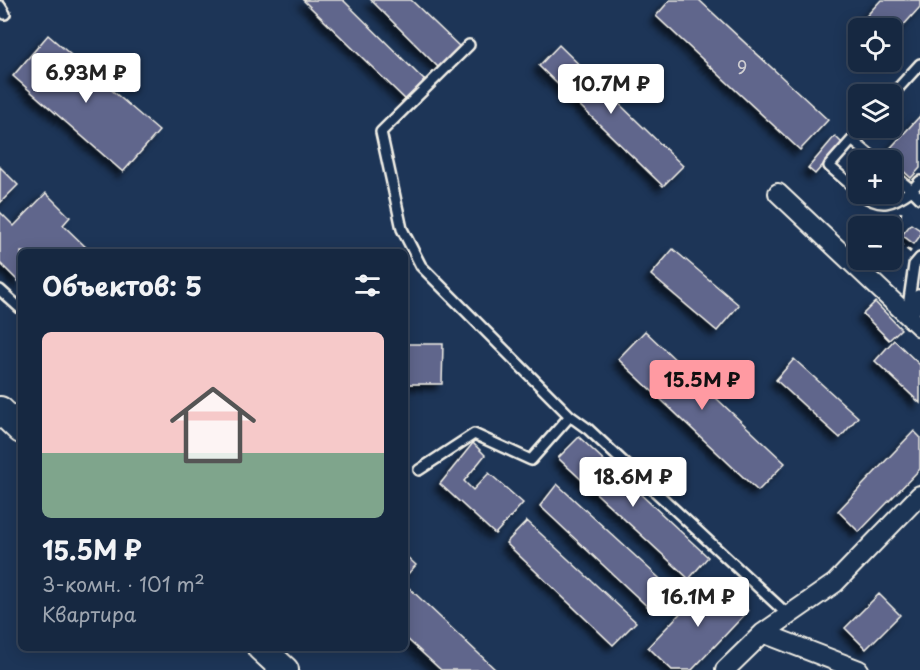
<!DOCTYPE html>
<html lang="ru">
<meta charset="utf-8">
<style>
:root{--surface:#162841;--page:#1f3048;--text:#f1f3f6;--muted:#9ea6b1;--line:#35445a;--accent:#ff9aa2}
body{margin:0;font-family:"Playpen Sans",sans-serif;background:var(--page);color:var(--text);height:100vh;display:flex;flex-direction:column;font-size:22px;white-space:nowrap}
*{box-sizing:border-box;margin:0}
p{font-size:20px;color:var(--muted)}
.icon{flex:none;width:33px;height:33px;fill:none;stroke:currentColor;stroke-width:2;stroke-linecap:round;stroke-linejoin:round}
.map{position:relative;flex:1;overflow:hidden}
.panel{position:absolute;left:18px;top:249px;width:390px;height:402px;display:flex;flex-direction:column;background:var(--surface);border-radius:9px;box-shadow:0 3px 15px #0003,0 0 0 2px var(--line)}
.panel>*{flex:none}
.fabs{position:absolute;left:848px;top:18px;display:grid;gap:12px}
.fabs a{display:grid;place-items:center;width:54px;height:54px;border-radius:9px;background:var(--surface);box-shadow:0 3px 15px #0003,0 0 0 2px var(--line);font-size:30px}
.price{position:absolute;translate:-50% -51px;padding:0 14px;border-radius:6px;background:#fff;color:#222;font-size:20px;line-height:39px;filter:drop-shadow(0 2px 3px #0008)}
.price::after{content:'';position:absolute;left:50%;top:36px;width:18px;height:14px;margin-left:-9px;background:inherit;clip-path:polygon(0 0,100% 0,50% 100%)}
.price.on{background:var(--accent);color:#111}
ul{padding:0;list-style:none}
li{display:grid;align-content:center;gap:12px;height:318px;padding:0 24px}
li span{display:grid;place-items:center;height:186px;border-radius:9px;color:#555}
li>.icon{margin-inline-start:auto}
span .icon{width:108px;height:108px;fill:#fffc;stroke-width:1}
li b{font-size:26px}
h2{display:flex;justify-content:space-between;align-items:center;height:72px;padding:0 24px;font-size:26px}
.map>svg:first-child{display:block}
.building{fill:#61668c;stroke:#f4f1e8;stroke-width:1.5;filter:url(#shadow)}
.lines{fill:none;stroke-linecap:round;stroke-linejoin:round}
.service-casing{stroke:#f4f1e8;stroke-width:14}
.minor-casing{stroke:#f4f1e8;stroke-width:22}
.secondary-casing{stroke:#f4f1e8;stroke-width:30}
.path{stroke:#f4f1e8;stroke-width:3;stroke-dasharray:6 4.5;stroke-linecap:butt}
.service{stroke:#1d3557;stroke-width:9}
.minor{stroke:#1d3557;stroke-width:18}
.secondary{stroke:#1d3557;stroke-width:26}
.labels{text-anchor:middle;stroke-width:6;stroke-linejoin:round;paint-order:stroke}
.number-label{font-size:18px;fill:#cfced1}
</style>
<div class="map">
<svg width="920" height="670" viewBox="0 0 920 670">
<defs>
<filter id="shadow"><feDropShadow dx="-5.5" dy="5.5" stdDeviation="3" flood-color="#0009"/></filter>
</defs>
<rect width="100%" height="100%" fill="#1d3557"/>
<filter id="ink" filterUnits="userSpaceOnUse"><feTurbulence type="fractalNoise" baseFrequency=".0167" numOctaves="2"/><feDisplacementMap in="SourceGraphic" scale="12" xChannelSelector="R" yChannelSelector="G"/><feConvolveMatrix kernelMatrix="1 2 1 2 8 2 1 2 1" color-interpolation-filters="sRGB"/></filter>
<g filter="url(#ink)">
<!-- building -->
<path class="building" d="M303,0H343L426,82L407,101Z
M371,0H411L460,47L439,68Z
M670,0H699L828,120L800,150L656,16Z
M881,0H920V7L891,39V28H866L860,23Z
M48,35L159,131L123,172L13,76Z
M559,45L683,166L663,186L539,66Z
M920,116V168L911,178L885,154Z
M835,136L842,143L815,174L808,168Z
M0,167L18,185L0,203Z
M46,193L70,217L63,225L91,252H21V284L0,263V212L14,226Z
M911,224L920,230V236L914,244L902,235Z
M673,249L739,305L717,331L651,275Z
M875,302L901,329L889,340L863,314Z
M645,331L785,463L758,491L618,359Z
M894,340L920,365V403L875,361Z
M405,344H443L442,384H405Z
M794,359L858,417L840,438L776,380Z
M914,431L920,437V469L859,532L838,511Z
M579,437L708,557L689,579L558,458Z
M473,443L485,455L464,481L473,490L489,473L523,503L495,534L440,484Z
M557,484L669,587L651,610L540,506Z
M527,521L636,622L613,645L506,543Z
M405,555L416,565L405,577Z
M714,578L748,611L692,670H672L648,647Z
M405,584L496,670H441L405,637Z
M879,594L900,615L866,649L845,628Z"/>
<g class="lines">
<!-- service casing -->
<g class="service-casing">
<path id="service" d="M0,6L5,14
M469,45L381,132L402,229L421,266L570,416L588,429L788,615
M891,96L920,64
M863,128L852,140L876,160
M852,140L829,166L858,191
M891,173L912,190L920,181
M861,194C881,209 892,204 912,190L920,198
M0,290L21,309
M908,307L914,265L920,258
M419,470L474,434L531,460L570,416"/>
</g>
<!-- minor casing -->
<g class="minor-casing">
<path id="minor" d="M778,193L920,327
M906,314L920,299
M763,633L859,670
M725,670L763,633L835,583L920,495"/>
</g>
<!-- secondary casing -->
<g class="secondary-casing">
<path id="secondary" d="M0,410L21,430
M261,648L285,670"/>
</g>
<!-- path -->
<path class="path" d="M901,212L896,240L911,252"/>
<!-- service -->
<use href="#service" class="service"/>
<!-- minor -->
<use href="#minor" class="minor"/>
<!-- secondary -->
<use href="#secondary" class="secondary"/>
</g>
</g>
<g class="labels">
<!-- number labels -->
<g class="number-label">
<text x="742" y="74">9</text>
</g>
</g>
</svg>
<div class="fabs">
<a><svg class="icon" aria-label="locate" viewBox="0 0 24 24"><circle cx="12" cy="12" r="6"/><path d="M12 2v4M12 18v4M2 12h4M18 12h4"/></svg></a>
<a><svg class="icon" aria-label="layers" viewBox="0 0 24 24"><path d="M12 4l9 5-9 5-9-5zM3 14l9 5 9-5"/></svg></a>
<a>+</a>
<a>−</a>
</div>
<b class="price" style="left:86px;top:104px">6.93M ₽</b>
<b class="price" style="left:611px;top:115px">10.7M ₽</b>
<b class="price on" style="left:702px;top:411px">15.5M ₽</b>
<b class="price" style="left:633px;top:508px">18.6M ₽</b>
<b class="price" style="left:698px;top:628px">16.1M ₽</b>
<section class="panel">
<h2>Объектов: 5<svg class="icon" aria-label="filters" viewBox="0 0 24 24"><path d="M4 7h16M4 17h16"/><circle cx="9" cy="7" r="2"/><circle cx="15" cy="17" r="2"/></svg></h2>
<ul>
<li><span style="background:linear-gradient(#f6c9c9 65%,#7fa58c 0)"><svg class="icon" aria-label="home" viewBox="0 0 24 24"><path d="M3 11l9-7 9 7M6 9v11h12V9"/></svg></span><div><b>15.5M ₽</b><p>3-комн. · 101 m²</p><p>Квартира</p></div></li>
</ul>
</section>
</div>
